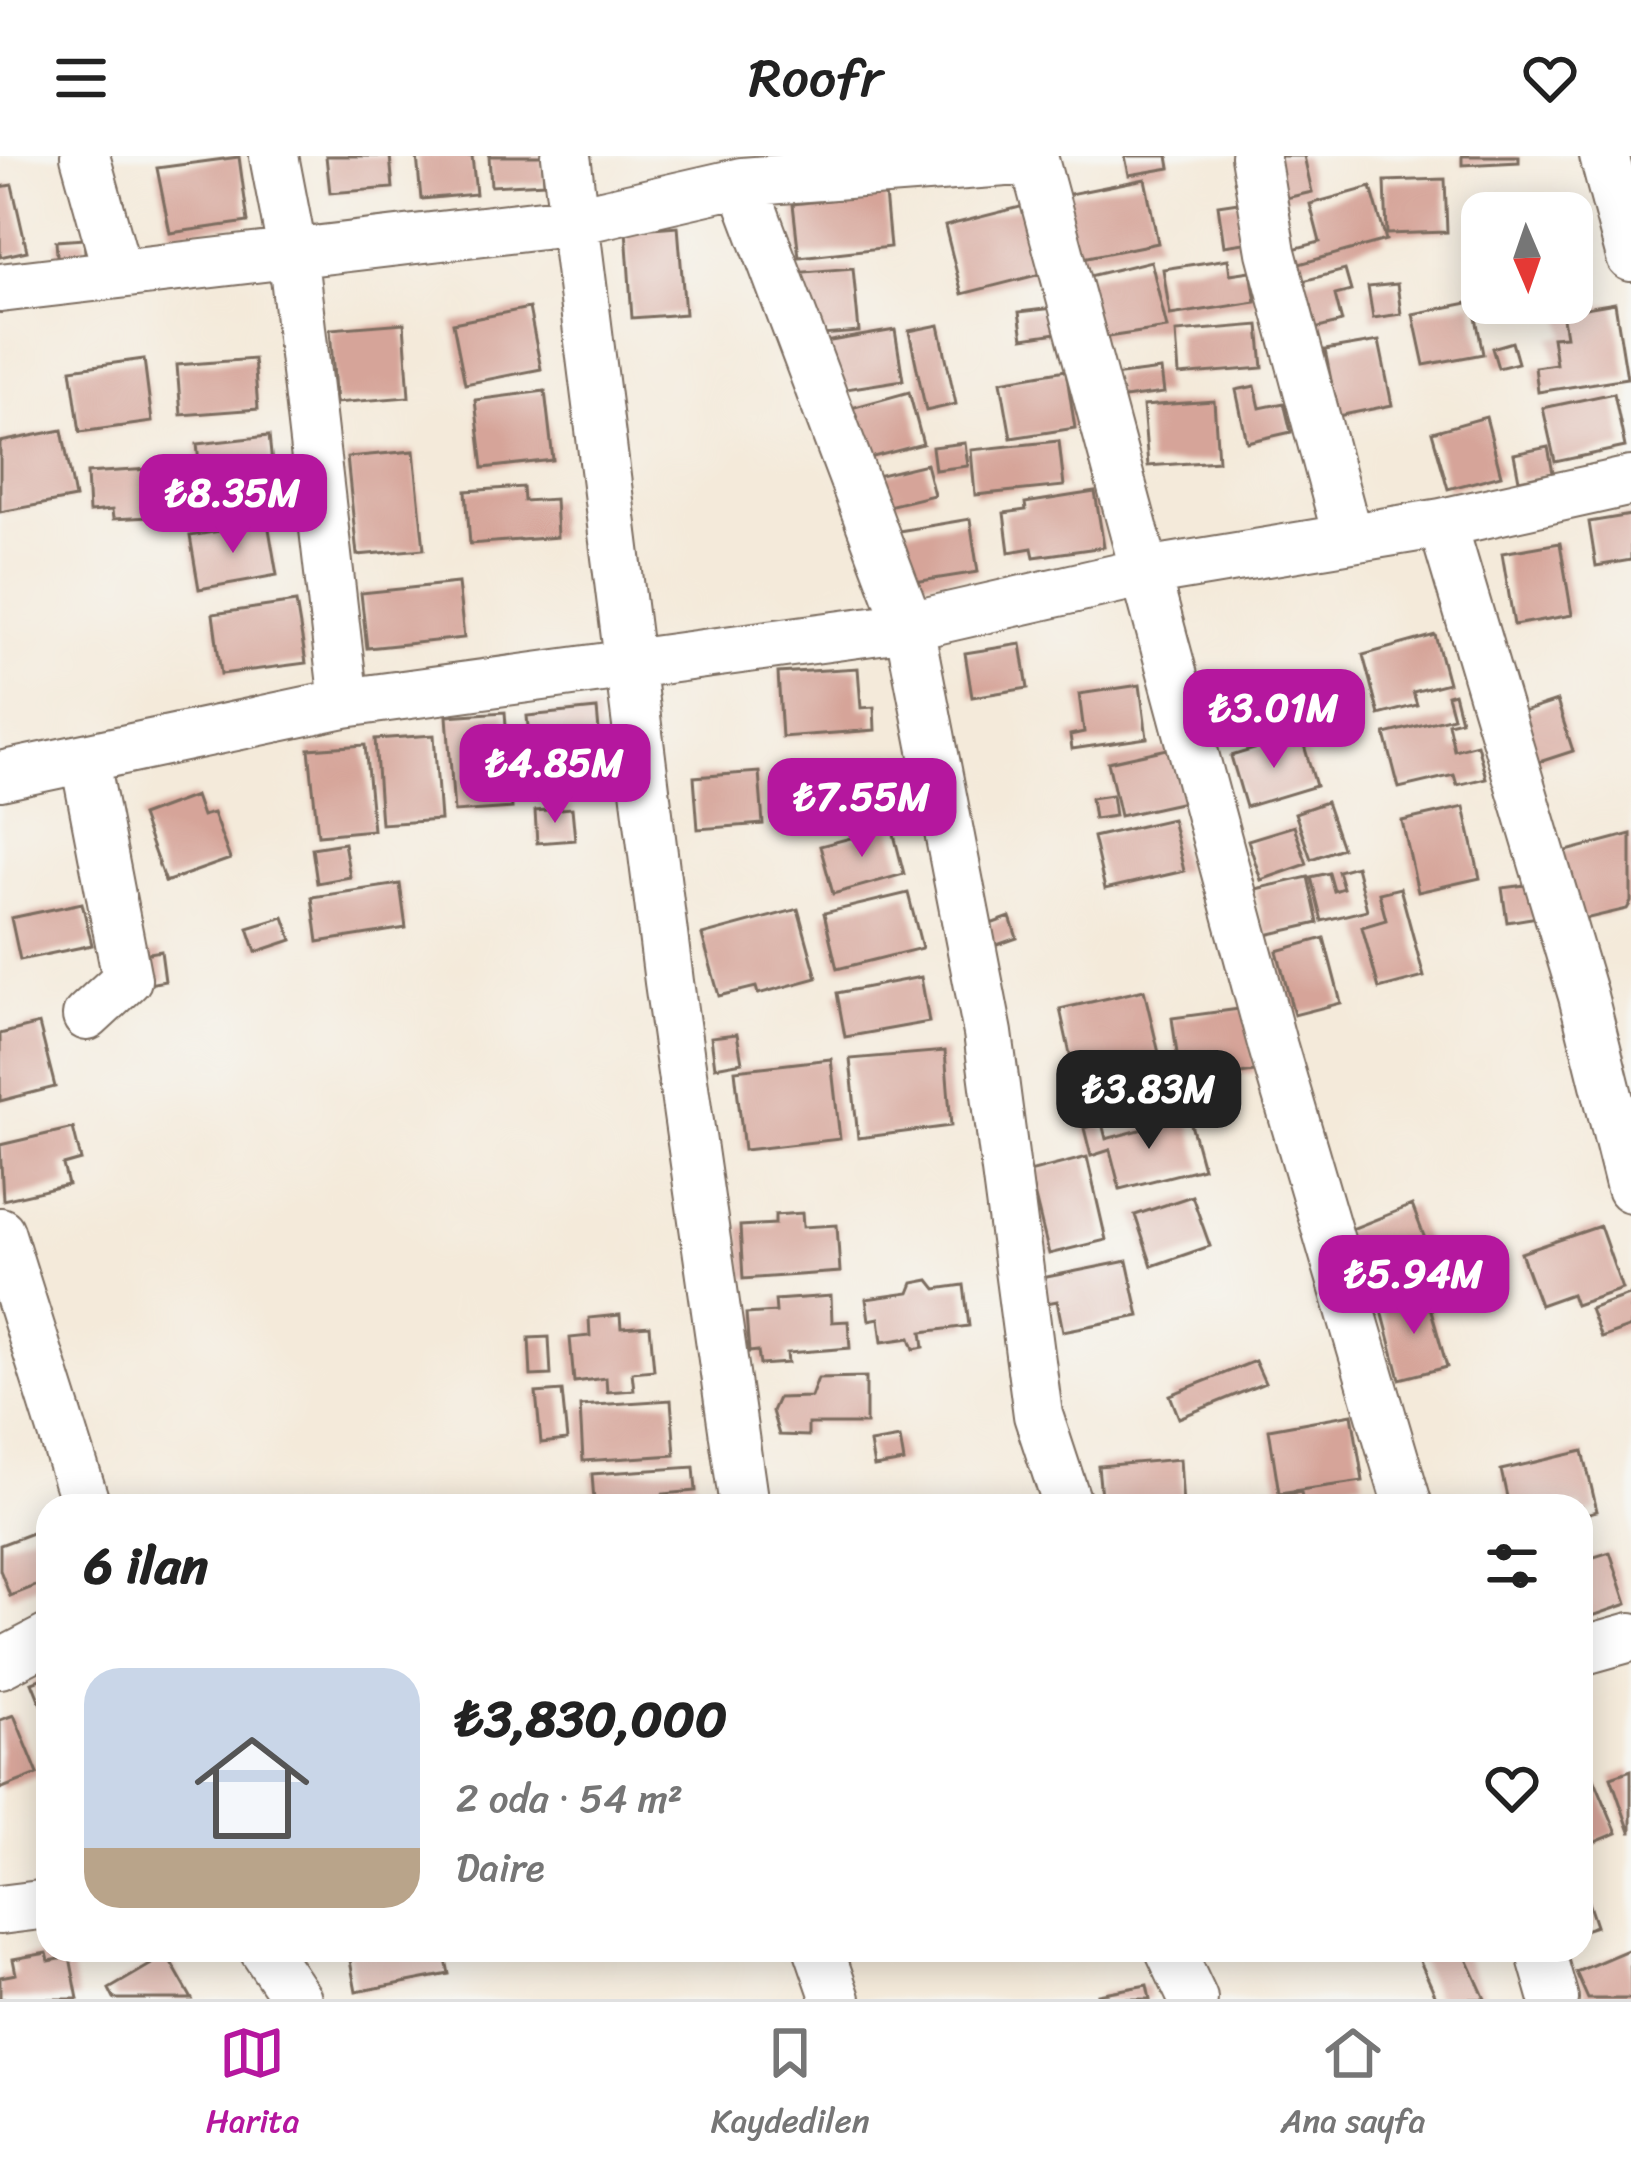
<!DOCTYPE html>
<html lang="tr">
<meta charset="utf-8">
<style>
:root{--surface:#fff;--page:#f6f6f6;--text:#222;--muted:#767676;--line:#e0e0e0;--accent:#b5179e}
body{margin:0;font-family:Sriracha,sans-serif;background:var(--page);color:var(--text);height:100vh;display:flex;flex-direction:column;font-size:45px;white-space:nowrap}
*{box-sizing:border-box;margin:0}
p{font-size:39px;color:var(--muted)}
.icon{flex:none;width:66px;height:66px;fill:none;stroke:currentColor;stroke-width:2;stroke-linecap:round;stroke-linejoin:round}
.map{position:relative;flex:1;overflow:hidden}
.drawer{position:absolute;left:36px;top:1338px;width:1557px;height:468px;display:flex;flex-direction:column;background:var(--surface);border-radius:36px;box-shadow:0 6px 30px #0003}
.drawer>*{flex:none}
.needle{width:78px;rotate:178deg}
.buttons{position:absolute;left:1461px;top:36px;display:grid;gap:24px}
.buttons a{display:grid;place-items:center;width:132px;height:132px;border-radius:24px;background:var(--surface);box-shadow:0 6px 30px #0003;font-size:60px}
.price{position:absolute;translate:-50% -102px;padding:0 27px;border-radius:24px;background:var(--accent);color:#fff;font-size:39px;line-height:78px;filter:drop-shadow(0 3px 6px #0008)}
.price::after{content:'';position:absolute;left:50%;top:72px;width:36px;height:27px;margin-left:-18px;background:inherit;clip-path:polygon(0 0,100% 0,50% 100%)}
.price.selected{background:#222;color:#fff}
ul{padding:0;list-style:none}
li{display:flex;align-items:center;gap:36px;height:300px;padding:0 48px}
li span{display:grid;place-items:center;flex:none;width:336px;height:240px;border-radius:36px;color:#555}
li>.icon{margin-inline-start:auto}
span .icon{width:144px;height:144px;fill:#fffc;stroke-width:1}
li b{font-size:51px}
h2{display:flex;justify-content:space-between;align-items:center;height:144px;padding:0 48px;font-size:51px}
header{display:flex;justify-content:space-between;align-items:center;height:156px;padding:0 48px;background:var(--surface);font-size:54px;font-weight:600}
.tabs{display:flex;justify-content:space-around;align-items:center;height:168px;border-top:3px solid var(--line);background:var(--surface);font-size:33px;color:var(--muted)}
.tabs a{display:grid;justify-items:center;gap:6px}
.tabs .selected{color:var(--accent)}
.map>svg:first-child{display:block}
.building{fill:#d6a499}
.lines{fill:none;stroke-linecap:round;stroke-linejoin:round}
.minor-casing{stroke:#7c6d60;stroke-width:52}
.minor{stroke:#fff;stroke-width:48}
</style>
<header><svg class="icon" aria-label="menu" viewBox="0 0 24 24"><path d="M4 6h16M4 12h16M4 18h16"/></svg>Roofr<svg class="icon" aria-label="heart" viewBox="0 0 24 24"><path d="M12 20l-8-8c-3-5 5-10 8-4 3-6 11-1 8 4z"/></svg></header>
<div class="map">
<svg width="1631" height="1843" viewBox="0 0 1631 1843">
<rect width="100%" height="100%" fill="#f6f6f2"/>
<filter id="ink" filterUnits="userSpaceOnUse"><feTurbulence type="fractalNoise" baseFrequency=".00833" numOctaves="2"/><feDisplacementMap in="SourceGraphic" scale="24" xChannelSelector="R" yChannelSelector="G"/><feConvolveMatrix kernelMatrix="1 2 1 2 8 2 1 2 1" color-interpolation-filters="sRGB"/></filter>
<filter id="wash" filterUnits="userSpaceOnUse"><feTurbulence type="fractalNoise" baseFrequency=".004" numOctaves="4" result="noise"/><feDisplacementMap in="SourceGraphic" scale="48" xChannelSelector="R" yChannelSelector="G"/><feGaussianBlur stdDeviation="2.7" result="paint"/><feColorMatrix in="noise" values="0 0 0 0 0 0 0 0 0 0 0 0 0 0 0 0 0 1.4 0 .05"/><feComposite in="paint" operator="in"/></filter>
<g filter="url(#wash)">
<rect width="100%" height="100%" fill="#f4eada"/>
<g id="blocks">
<!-- building -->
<path class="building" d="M326,0H390L393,32L330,37Z
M417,0H472L476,38L421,43Z
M489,0H542L544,27L491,30Z
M1125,0H1168L1170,12L1129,19Z
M1263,0H1304L1312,36L1273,45Z
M1462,0H1519V6L1462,9Z
M239,1L248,66L170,77L157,12Z
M1145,23L1158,87L1073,104L1060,40Z
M1445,23L1447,76L1387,78L1385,25Z
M12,29L27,95L0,101V31Z
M1371,31L1386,84L1289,111L1285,95L1320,86L1310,48Z
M885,38L890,91L799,101L793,48Z
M1245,45L1251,86L1224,90L1218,49Z
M1024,50L1041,118L962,138L945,70Z
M678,70L685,158L632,162L626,74Z
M84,83L86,109L58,111L56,85Z
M1228,103L1230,118L1251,115L1256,146L1170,159L1163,113Z
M1151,105L1167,172L1088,184L1073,124Z
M853,112L859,176L810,180L792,117Z
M1345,114L1351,135L1335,139L1342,166L1307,175L1305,169L1315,167L1311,150L1300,148L1295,127Z
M1397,128L1401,158L1373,162L1368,131Z
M1473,146L1483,198L1424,209L1413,158Z
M1615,147L1627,222L1538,236L1535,211L1556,208L1552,181L1566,180L1562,156Z
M529,152L541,213L465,228L453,167Z
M1054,152L1057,177L1023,182L1019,156Z
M404,167L409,241L336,247L330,173Z
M939,169L956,248L926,255L909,175Z
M1259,169L1263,212L1179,219L1176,176Z
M895,174L903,224L827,236L819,187Z
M1379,185L1392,249L1338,260L1325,194Z
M1512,186L1518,207L1498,212L1492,192Z
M144,203L152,266L80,276L71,213Z
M254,203L258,253L181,259L177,209Z
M1066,214L1075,272L1011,282L1001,225Z
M1161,214L1164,237L1116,243L1113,220Z
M1255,230L1260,252L1284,247L1291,276L1247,286L1236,234Z
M545,235L553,304L483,312L475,244Z
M909,236L923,288L858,305L844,254Z
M1614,237L1625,291L1555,306L1543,252Z
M1214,245L1218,305L1148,310L1143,250Z
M1486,261L1501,319L1448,333L1432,276Z
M62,274L75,342L0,356V286Z
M269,280L276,345L204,353L197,288Z
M1059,285L1064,330L975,339L971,294Z
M965,287L968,310L935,314L932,291Z
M1548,291L1553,317L1519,324L1514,298Z
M414,295L424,393L357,399L347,301Z
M926,308L934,339L876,353L868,322Z
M166,312L168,360L113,363L112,354L89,356L87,317Z
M523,331L524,345L555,343L557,381L470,388L466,335Z
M1095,336L1104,391L1034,401L1032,392L1009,396L1004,357L1026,354L1025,347Z
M1631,359V404L1596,410L1589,366Z
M970,363L978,416L902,428L893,376Z
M268,367L277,419L199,433L190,380Z
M1560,387L1572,459L1514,469L1502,397Z
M458,427L464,482L367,492L361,437Z
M296,446L306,507L221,518L213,458Z
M1435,479L1448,527L1413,536L1417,549L1379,559L1363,499Z
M1021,488L1028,532L972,541L965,497Z
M858,512L861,552L874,551L875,574L782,581L778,517Z
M1140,529L1147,582L1072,593L1070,579L1084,576L1079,538Z
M1454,537L1461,564L1448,567L1454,594L1477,588L1486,622L1457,629L1454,619L1399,632L1385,578L1453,561L1447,539Z
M1557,545L1573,595L1527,610L1511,560Z
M597,553L604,630L534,636L527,560Z
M505,556L512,652L454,656L447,560Z
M434,579L440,664L381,668L375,583Z
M1301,579L1316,630L1246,651L1231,600Z
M365,589L373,674L318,679L309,593Z
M1172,592L1184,646L1120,660L1108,606Z
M759,616L763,668L698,673L694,621Z
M1112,639L1115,660L1094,663L1091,642Z
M195,640L202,660L213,657L230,703L165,726L141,660Z
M1326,646L1342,692L1311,703L1295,657Z
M1464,651L1480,722L1418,736L1402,665Z
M572,652L575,684L537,687L535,655Z
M1172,663L1184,715L1105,733L1093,681Z
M1294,670L1307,708L1261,724L1248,684Z
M892,671L904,718L833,738L820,690Z
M1631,678V746L1627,753L1572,766L1555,698Z
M344,687L350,721L317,727L312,692Z
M1356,710L1367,754L1322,765L1311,721L1329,717L1334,735L1343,732L1338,715Z
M1308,721L1318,767L1266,779L1256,733Z
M400,728L406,772L318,786L312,741Z
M1533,728L1538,761L1507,766L1502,732Z
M1400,732L1424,821L1379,833L1362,771L1386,764L1379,737Z
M908,737L922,792L837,813L824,757Z
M82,747L92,789L20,804L11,762Z
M798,753L817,822L758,838L756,831L719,840L702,779Z
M284,761L292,784L256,796L248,772Z
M1010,761L1017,782L991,791L985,770Z
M1324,782L1341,847L1294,859L1277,795Z
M161,795L165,825L143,829L138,799Z
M921,821L929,866L845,881L837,837Z
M1144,834L1162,910L1077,930L1060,853Z
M1247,852L1255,916L1181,926L1172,862Z
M39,868L55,931L0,945V878Z
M737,878L742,906L715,911L711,881Z
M945,895L951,970L858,982L850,903Z
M831,903L840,983L744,994L735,914Z
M1189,961L1203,1012L1120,1033L1110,994L1091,1000L1084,972L1102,967L1106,983Z
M73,972L81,1004L63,1009L68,1029L3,1044L0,989Z
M1087,1001L1106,1084L1049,1098L1029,1016Z
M1192,1040L1210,1090L1152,1110L1135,1059Z
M1412,1049L1434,1106L1361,1135L1339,1078Z
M802,1057L803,1071L837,1069L840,1116L743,1123L740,1070L775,1068V1059Z
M1600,1070L1622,1133L1575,1149L1571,1138L1540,1149L1521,1097Z
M1127,1105L1139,1160L1063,1175L1057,1145L1047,1147L1042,1122Z
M929,1124L936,1133L964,1129L969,1170L922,1176L924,1191L914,1193L910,1182L882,1186L879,1162L869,1164L866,1143L909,1137L913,1127Z
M1631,1138V1171L1601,1182L1590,1153Z
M831,1140L832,1166L848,1165L850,1192L787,1197L788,1207L760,1209L758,1195L749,1196L746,1158L776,1156L775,1144Z
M1427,1140L1447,1211L1400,1223L1381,1151Z
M620,1159L621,1172L650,1170L654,1214L632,1216L634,1234L607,1236L606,1222L574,1226L570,1182L590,1180L589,1162Z
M549,1181L551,1219L531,1220L529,1182Z
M1255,1205L1265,1227L1179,1262L1170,1239Z
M866,1221V1268H808V1280L779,1279L772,1255L778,1242L811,1241L818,1222Z
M562,1235L567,1284L541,1287L536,1237Z
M671,1244L675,1299L583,1305L580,1250Z
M1352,1258L1363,1325L1279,1337L1269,1273Z
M900,1282L904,1306L874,1311L870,1287Z
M1583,1295L1597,1355L1581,1359V1350H1509L1501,1314Z
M1180,1303L1183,1350H1102L1098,1310Z
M694,1311L696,1335L663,1338L664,1350L594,1345L592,1318Z
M1301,1336L1304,1350H1236V1348Z
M48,1371V1425L10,1440L0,1414V1389Z
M1610,1396L1627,1448L1581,1464V1405Z
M48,1520V1566L32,1526Z
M14,1559L38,1618L0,1633V1564Z
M1631,1614V1676H1630L1611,1621Z
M1592,1617L1617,1677L1581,1692V1622Z
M1581,1725L1596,1770L1581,1775Z
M1630,1793L1631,1843H1588L1576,1816Z
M348,1794H444L449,1818L356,1836Z
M1415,1794H1463L1485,1843H1437Z
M47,1797L49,1805L70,1801L78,1843H0V1821L16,1818L13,1803Z
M167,1799L192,1843H114L109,1833Z
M1147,1829L1150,1843H1099L1098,1838Z"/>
</g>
</g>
<g filter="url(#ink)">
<use href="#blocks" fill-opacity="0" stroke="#7c6d60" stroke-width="3"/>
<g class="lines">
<!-- minor casing -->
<g class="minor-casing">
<path id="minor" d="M85,0L117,115
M274,0L292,94L344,547
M566,0L669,826L744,1350
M1255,0L1271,96L1347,379
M1604,0L1631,101
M742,26L909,470L988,877L1038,1259L1068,1350
M0,132L576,64L742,26L1034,4L1273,891L1408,1350
M1442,367L1583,840L1631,1032
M85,605L127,823L87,860
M0,620L344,547L909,470L1146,416L1442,367L1631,325
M0,1076L86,1350
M1581,1495L1631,1481
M0,1508L48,1483
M0,1754L48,1748
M264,1794L297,1843
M819,1794L836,1843
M1170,1794L1193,1843
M1540,1794L1554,1843"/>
</g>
<!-- minor -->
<use href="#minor" class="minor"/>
</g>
</g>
</svg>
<div class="buttons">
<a><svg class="needle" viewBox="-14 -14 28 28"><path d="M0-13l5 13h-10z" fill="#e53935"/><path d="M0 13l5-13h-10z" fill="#767676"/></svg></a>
</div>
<b class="price" style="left:233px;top:400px">₺8.35M</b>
<b class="price" style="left:1274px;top:615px">₺3.01M</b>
<b class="price" style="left:555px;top:670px">₺4.85M</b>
<b class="price" style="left:862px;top:704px">₺7.55M</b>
<b class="price selected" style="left:1149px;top:996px">₺3.83M</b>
<b class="price" style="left:1414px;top:1181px">₺5.94M</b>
<section class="drawer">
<h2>6 ilan<svg class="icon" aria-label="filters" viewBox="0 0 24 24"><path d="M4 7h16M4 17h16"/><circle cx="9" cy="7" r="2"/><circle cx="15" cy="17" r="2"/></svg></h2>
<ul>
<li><span style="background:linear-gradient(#c9d6e8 75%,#b9a48a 0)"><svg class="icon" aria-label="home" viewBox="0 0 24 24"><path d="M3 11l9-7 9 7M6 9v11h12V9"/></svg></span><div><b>₺3,830,000</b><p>2 oda · 54 m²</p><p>Daire</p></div><svg class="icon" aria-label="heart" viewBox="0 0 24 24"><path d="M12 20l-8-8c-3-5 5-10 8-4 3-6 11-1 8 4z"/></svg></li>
</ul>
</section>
</div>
<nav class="tabs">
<a class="selected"><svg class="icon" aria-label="map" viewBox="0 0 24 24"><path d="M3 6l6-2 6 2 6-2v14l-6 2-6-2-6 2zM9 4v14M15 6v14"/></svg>Harita</a>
<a><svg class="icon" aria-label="saved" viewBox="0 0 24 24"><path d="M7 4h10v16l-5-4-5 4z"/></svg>Kaydedilen</a>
<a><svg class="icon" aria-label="home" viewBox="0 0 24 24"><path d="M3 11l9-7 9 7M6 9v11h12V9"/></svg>Ana sayfa</a>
</nav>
